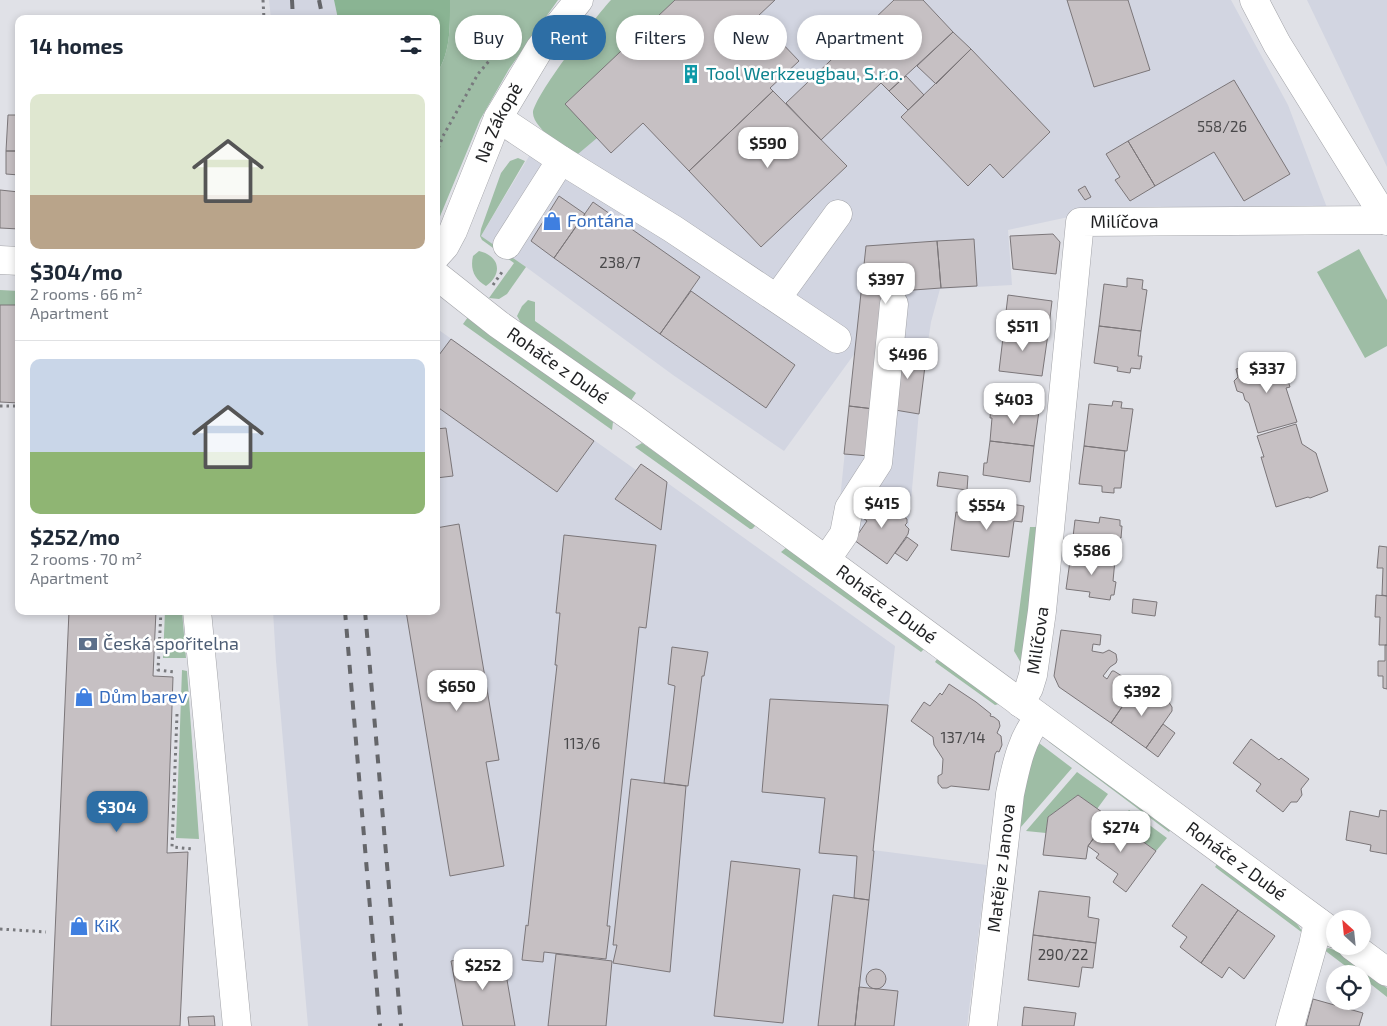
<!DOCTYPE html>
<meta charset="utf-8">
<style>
:root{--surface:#fff;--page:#f2f2f3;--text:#1f2937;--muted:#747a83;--line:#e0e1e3;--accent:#2d6ea5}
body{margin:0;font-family:"Exo 2",sans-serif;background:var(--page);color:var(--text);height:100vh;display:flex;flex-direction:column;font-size:19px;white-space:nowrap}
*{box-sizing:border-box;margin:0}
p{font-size:16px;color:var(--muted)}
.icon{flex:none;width:28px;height:28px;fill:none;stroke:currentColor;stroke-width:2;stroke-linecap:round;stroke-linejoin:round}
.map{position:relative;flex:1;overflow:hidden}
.panel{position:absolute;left:15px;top:15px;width:425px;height:600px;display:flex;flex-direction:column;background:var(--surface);border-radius:10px;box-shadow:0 2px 8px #0003}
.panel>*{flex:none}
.guide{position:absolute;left:455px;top:15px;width:475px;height:45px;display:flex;gap:10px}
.needle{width:32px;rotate:333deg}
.buttons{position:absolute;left:1326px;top:910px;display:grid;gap:10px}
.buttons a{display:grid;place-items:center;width:45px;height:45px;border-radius:50%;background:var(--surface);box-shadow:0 2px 8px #0003;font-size:25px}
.price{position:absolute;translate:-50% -42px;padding:0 11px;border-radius:10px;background:#fff;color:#222;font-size:16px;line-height:32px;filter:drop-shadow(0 1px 2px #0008)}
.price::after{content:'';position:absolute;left:50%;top:30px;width:15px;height:11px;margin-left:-8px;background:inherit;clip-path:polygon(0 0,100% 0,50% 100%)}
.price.current{background:var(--accent);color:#fff}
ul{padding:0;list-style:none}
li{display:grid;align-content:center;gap:10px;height:265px;padding:0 15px}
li+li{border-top:1px solid var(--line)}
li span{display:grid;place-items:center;height:155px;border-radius:10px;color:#555}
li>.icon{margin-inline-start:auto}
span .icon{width:90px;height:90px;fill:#fffc;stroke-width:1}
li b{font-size:21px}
h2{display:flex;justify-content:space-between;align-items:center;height:60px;padding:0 15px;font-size:21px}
.tag{padding:0 18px;border-radius:22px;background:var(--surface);box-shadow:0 2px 8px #0003;font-size:18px;line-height:45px}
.tag.current{background:var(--accent);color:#fff}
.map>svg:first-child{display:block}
.built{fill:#d2d5e1}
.green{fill:#9ebda5}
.forest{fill:#8ab493}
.building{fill:#c6c0c3;stroke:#7b7679}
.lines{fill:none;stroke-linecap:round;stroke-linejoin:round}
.minor-casing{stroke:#a3a4a9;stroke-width:29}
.path{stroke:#78797d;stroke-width:3;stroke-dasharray:2.5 4;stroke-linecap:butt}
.minor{stroke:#fff;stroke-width:28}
.rail{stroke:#65666a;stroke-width:4;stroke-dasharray:9 9;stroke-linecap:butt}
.labels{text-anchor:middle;stroke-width:5;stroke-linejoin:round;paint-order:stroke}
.number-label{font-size:15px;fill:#49484a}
.culture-label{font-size:18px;fill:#0d838f;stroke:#fff;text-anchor:start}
.street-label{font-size:18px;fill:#1f2022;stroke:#fff}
.shop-label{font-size:18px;fill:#366cbe;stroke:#fff;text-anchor:start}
.service-label{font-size:18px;fill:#4e5e75;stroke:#fff;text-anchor:start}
</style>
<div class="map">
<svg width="1387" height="1026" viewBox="0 0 1387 1026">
<rect width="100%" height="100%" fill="#e0e1e7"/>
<!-- built -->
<path class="built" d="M269,0H334L338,19H271Z
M678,0H1231L1288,105L1329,213L1078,215L1008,230L1012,285L940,289L931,322L921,389L908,534L887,564L837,529L855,353L784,451L673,375L526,267L481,236L543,133V130L568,104Z
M1307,0H1387V167Z
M436,328L636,470L641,464L895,646L873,850L987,865L967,1026H308L276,661L273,611H436Z"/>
<!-- green -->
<path class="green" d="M450,0H558L509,69L480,120L436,226V75C451,52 450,27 450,0Z
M611,0H675L597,138L578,154C567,155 557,146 550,138C544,131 533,122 533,113C534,96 597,15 611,0Z
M518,158L525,161L481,236L526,267L507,294L499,299L489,298L514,263L482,240L480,236L481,229L501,173L510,161Z
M1359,249L1387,300V346L1365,358L1317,272Z
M479,251C500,256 503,274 486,286C474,279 470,269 473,256Z
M0,290L19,291V305H0Z
M528,300L535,302V321L636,393L630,402L521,323L517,316L522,306Z
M468,317L613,422L612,430L463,324Z
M642,443L754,522L755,526L752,529H750L635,447Z
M1030,527H1042L1021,663L1014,651Z
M787,547L927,646L921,652L781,552Z
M165,611H182L186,658H163Z
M939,656L1003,703L995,705L935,662Z
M182,670L187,671L199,839L176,838Z
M1049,742H1056L1171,829L1169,832Z
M1039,743L1072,768L1014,835L1034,747Z
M1077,772L1108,794L1097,809L1078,795L1048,817L1046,833L1026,831Z
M1129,810L1167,838L1156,851L1118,823Z
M1219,861L1289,916L1298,925L1304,934L1215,867Z
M1329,948L1339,952L1387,988V997L1363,978L1362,974H1356L1323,949Z"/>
<!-- forest -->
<path class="forest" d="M334,0H450C450,27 451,52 436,75V19H338Z"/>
<!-- building -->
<path class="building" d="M675,0H775L757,17L799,61L770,88L773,91L689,171L643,123L611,153L565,104Z
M894,0H923L953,32L889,91L881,83L821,140L786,103Z
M1067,0H1128L1150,70L1094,87Z
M953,32L971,49L936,84L917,66Z
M971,49L1050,132L1003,178L990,164L968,186L901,117Z
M906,76L924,95L908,110L889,91Z
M1234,80L1290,174L1244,201L1214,152L1155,186L1128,141Z
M773,91L847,166L761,247L689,171Z
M8,115H19V151H6Z
M1128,141L1155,186L1130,201L1115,180L1120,177L1106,154Z
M6,151H19V175L6,174Z
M1085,186L1091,197L1085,200L1078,190Z
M0,190L19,192V229L0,228Z
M559,196L585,214L554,258L531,241Z
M593,202L700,277L660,334L554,258Z
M1053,234L1060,242L1056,274L1013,269L1010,236Z
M974,239L977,286L941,288L937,241Z
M937,241L941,288L886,292L874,409L849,406L866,246Z
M1127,278L1143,280L1142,289L1147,290L1141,331L1099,326L1104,284L1127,287Z
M691,291L795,365L766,408L660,334Z
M1008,295L1052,301L1048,334L1004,329Z
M0,305H19V403L0,402Z
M1099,326L1141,331L1138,356H1142L1140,369L1131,368L1130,373L1117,371L1118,367L1094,363Z
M1004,329L1048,334L1042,376L999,371Z
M451,339L594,441L557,492L436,406V359Z
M896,347L927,350L919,414L889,409Z
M1280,356L1290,387L1286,388L1297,422L1258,433L1249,403L1245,400L1243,393L1237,391L1234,381L1238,377L1236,369Z
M1113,401L1122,402L1121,408L1133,409L1127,451L1084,446L1089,404L1112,406Z
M991,405L1039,411L1034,446L990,441L992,418H990Z
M849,406L874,409L870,456L844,454Z
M1296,424L1302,444L1316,453L1328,491L1310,498L1308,497L1276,507L1261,457H1264L1257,436Z
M446,428L453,476L436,478V429Z
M990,441L1034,446L1030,482L983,475L984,463H987Z
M1084,446L1125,451L1121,488H1114V493L1102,492V486L1079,484Z
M641,464L667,482L661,530L615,499Z
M939,472L968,476L967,490L937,486Z
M875,492L884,498V501L880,508L882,509L884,506L887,505L907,519V523L905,525L909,529L908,534L887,564L854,540L867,521L859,515L872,493Z
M998,502L1024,506L1022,522L1014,521L1009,557L951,550L956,512L996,517Z
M1100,517L1120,520V526H1122L1121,538H1118L1115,560L1071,554L1075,520L1099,523Z
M459,524L499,760L486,762L504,866L450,876L406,611H436V528Z
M564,535L656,545L646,628L639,627L607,926H610L606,959L544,952L543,962L522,960L526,925L528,926L557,665H555L560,613H556Z
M907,537L918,545L907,561L895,553Z
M1379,546L1387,547V596L1382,595L1383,568H1377Z
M1071,554L1115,560L1113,581L1116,582L1114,595H1111L1110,600L1089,597L1090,592L1066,589Z
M1376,595L1387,596V645H1379L1380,617H1375Z
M1133,599L1157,602L1155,616L1132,613Z
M69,611H156L153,676L173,677L167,853L188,852L180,1026H51Z
M1061,630L1101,635L1100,645L1093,644L1092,651L1103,653L1109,650L1116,654L1117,660L1116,663L1110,667L1103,676L1107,679L1112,671H1114L1131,682L1128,685L1134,690L1111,723L1059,687L1054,676Z
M1385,645H1387V689L1383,688V676H1378V661H1385Z
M672,647L708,652L704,676H702L688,786L664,783L675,686L668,684Z
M949,684L976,702L991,714L990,716L994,717L999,721L1000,726L997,733L1001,736L1002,745L999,752L997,751L995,754L989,790L951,786L947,788H942L938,783V776L942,774L943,759L934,745L933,737L911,721L924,702L930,706L940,693L942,695Z
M1136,686L1160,703L1168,701L1172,707V711L1146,748L1111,723Z
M770,699L888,705L873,851H874L869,900L854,898L857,856L819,853L825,798L762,792Z
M1163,724L1175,733L1158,757L1146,748Z
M1251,739L1279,760L1281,758L1309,779L1301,789L1302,795L1297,802H1291L1283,812L1256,791L1261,784L1233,763Z
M631,779L686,786L670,972L613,963L617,945H613Z
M1078,795L1109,817L1088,846L1086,859L1043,855L1048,817Z
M1380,810L1387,811V854L1370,851L1371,845L1346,840L1350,811L1379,817Z
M1109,817L1156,851L1126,892L1113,882L1118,874L1096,858L1099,854L1088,846Z
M731,861L800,869L783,1023L714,1016Z
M1202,884L1238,910L1201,963L1180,947L1187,937L1172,926Z
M1039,891L1090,897L1088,917L1099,919L1096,943L1033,935Z
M833,895L869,900L855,1026H818Z
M1238,910L1275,936L1244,979L1229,967L1222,978L1201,963Z
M1033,935L1096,943L1093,968L1082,967L1079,987L1028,980Z
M502,951L515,1026H463L451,961Z
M556,954L612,961L606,1026H548Z
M866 979a10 10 0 1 1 20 0a10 10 0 1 1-20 0Z
M859,987L898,991L894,1026H855Z
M1313,999L1363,1013L1359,1026H1306Z
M1024,1007L1076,1013L1074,1026H1022Z
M214,1016L215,1026H189L188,1017Z"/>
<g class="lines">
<!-- minor casing -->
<g class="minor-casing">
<g id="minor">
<path d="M1254,0L1277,44L1387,221"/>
<path d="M498,118L561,160L507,245"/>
<path d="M561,160L673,229L837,339"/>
<path id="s1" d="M436,256L445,246L453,231L498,118L540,48L579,0"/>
<path d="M0,260L19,261"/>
<path id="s2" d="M436,275L498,324L634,419L1335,934"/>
<path d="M777,298L838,214"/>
<path d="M826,560L844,534L849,508L878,463L894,304"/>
<path d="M197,611L237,1026"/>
<path id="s3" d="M1020,703L1029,688L1033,675L1042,611L1080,222L1386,220"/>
<path d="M1352,946L1387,972"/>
<path id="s4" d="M983,1026L1010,794C1016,766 1021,739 1039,717"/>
<path d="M1290,1026L1313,945L1318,922"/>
</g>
</g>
<!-- path -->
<path class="path" d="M263,0L264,19
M436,154L443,136L478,74L518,27
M493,285L502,272
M0,406H19
M161,611L158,670L174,672
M177,714L172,847L193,849
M0,929L46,932"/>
<!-- minor -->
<use href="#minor" class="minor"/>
<!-- rail -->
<path class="rail" d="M292,0L293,19
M319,0L323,19
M345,611L380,1026
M365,611L401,1026"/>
</g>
<!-- icons -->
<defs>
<g id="building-bare" transform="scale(1.5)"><path d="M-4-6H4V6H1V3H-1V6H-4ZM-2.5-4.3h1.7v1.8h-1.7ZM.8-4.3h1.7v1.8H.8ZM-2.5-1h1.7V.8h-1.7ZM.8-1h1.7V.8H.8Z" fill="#0f9aa8" stroke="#fff" stroke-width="2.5" paint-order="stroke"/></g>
<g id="shop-bare" transform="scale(1.5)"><path d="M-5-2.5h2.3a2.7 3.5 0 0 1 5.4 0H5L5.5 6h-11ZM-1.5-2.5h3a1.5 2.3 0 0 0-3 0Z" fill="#3f7fe0" stroke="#fff" stroke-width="2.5" paint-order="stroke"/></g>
<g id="bank-bare" transform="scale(1.5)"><path d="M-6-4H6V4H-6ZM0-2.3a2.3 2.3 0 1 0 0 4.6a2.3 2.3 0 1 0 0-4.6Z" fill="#5c6f8a" stroke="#fff" stroke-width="2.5" paint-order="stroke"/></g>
</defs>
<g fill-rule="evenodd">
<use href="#building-bare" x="691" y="74"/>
<use href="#shop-bare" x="552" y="221"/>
<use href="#bank-bare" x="88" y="644"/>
<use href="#shop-bare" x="84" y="697"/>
<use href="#shop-bare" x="79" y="926"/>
</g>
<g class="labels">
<!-- number labels -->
<g class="number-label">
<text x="1222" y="132">558/26</text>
<text x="620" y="268">238/7</text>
<text x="963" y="743">137/14</text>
<text x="582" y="749">113/6</text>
<text x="1063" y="960">290/22</text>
</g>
<!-- culture labels -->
<g class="culture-label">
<text x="706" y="80">Tool Werkzeugbau, S.r.o.</text>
</g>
<!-- street labels -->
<g class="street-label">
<text dy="6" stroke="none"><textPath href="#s1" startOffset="148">Na Zákopě</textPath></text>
<text dy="6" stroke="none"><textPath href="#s3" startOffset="531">Milíčova</textPath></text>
<text dy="6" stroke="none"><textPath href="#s2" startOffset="152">Roháče z Dubé</textPath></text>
<text dy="6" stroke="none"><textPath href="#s2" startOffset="558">Roháče z Dubé</textPath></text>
<text dy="6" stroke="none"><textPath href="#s3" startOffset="66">Milíčova</textPath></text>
<text dy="6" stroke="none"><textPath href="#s2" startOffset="992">Roháče z Dubé</textPath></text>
<text dy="6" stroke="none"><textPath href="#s4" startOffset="159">Matěje z Janova</textPath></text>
</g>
<!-- shop labels -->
<g class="shop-label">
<text x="567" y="227">Fontána</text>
<text x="99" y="703">Dům barev</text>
<text x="94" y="932">KiK</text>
</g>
<!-- service labels -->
<g class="service-label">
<text x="103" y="650">Česká spořitelna</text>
</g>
</g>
</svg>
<div class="buttons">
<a><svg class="needle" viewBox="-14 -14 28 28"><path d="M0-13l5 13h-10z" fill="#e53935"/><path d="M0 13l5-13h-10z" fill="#747a83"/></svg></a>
<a><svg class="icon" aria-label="locate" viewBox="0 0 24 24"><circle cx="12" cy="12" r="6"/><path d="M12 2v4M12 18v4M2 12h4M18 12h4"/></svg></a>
</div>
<b class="price" style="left:768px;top:169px">$590</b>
<b class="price" style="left:886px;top:305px">$397</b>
<b class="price" style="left:1023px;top:352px">$511</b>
<b class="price" style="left:908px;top:380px">$496</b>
<b class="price" style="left:1267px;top:394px">$337</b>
<b class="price" style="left:1014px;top:425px">$403</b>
<b class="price" style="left:882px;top:529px">$415</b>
<b class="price" style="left:987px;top:531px">$554</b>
<b class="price" style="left:1092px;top:576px">$586</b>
<b class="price" style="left:457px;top:712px">$650</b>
<b class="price" style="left:1142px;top:717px">$392</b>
<b class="price current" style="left:117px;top:833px">$304</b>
<b class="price" style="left:1121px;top:853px">$274</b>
<b class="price" style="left:483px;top:991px">$252</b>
<div class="guide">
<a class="tag">Buy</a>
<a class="tag current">Rent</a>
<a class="tag">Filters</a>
<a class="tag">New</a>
<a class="tag">Apartment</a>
</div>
<section class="panel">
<h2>14 homes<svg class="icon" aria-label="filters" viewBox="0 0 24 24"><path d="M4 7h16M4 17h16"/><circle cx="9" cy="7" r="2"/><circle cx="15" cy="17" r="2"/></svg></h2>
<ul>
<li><span style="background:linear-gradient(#dfe7d0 65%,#b9a48a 0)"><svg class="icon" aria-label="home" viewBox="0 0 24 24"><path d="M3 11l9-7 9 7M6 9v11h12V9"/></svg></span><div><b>$304/mo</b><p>2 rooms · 66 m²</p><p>Apartment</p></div></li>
<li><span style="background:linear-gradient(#c9d6e8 60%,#8fb573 0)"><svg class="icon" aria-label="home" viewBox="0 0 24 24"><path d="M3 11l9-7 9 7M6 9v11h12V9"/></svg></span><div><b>$252/mo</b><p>2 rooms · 70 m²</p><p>Apartment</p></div></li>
</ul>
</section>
</div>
